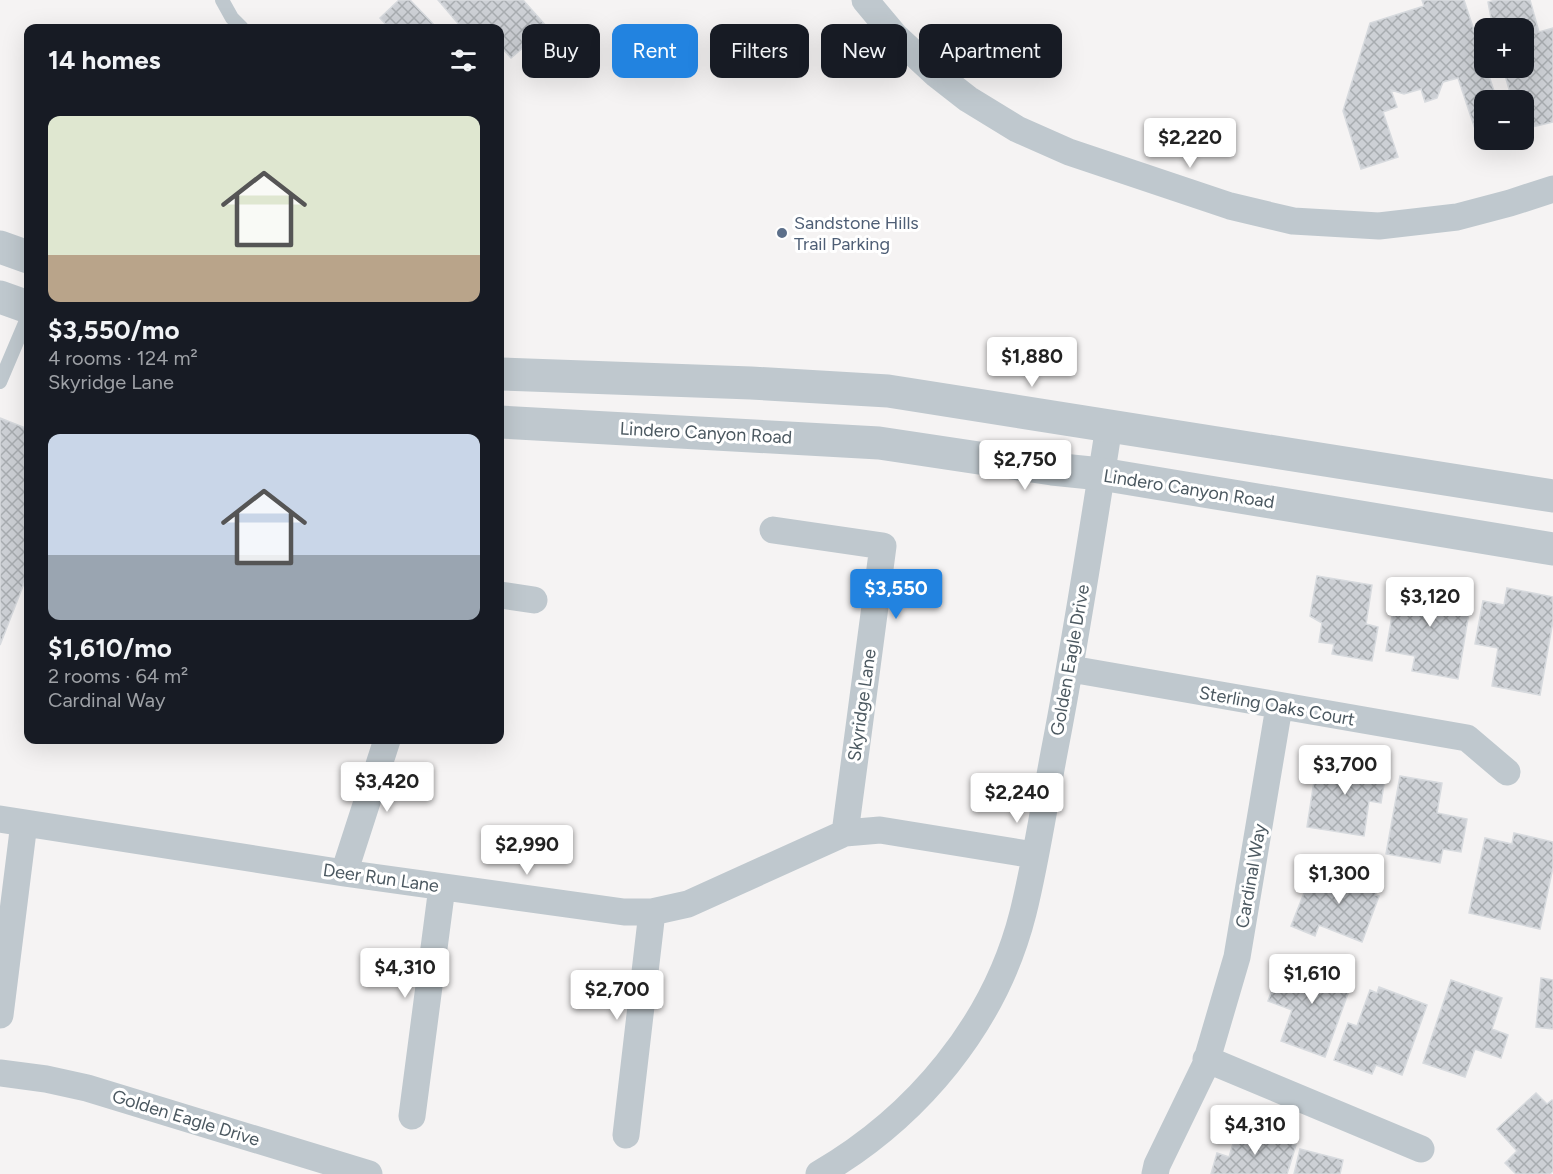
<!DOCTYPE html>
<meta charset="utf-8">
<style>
:root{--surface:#171b24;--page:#20242c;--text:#f1f3f6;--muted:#9ea1a6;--accent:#2283e0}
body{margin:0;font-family:Figtree,sans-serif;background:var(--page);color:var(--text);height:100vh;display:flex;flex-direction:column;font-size:22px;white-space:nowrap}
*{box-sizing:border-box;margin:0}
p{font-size:20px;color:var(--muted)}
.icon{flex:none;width:33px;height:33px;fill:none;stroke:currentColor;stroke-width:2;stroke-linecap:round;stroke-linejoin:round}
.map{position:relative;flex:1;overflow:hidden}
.drawer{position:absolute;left:24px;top:24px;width:480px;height:720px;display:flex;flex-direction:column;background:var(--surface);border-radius:12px;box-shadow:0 6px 24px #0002}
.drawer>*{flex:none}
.banner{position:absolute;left:522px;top:24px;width:570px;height:54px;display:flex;gap:12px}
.fabs{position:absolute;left:1474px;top:18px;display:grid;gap:12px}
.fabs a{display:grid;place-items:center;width:60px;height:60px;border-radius:12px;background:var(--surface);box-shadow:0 6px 24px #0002;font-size:30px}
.price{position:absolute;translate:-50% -51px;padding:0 14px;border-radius:6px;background:#fff;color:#222;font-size:20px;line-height:39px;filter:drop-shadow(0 2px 3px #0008)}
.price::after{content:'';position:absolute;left:50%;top:36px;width:18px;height:14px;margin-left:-9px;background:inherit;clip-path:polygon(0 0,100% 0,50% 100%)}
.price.on{background:var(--accent);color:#fff}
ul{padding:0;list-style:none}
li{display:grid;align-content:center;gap:12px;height:318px;padding:0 24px}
li span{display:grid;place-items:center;height:186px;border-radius:12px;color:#555}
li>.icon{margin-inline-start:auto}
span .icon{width:108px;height:108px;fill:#fffc;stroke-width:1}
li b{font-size:26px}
h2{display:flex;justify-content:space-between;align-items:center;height:72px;padding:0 24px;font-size:26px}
.pill{padding:0 21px;border-radius:12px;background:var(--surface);box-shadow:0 6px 24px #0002;font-size:21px;line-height:54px}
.pill.on{background:var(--accent);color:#fff}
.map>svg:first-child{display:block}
.building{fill:url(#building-cross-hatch);stroke:#d7dade;stroke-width:1.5}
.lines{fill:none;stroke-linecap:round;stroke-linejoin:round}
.service{stroke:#bfc8ce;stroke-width:14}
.minor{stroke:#bfc8ce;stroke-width:27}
.tertiary{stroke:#bfc8ce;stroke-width:33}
.service-dot{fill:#5c6f8a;stroke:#fff;stroke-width:2}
.labels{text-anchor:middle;stroke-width:6;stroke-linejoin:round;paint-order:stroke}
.service-label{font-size:18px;fill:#4e5e75;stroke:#fff;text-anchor:start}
.street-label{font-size:18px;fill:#4b5860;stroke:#fff}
</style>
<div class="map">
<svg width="1553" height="1174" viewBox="0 0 1553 1174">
<defs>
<pattern id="building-cross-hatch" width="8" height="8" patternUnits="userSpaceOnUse" patternTransform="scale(1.5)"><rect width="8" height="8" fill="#cdd0d5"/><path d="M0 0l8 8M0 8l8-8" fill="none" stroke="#a8acb0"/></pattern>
</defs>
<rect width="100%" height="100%" fill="#f5f3f3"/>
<!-- building -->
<path class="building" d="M399,0H410L437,28H389L380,18Z
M438,0H523L547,27L511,58L502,48L500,50V28H462Z
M1422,0H1464L1497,100H1485V129L1476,132L1458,78L1443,82L1437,98L1425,102L1421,89L1404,94L1391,90L1397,107L1383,112L1398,157L1361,169L1343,111L1370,23L1424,6Z
M1496,0H1530L1539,32L1553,28V122L1524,129V100H1512L1503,68H1524V28H1493L1488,2Z
M0,418L28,429V573L0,645Z
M1317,576L1372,585L1366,624L1378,627L1372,661L1332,654L1334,644L1319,642L1322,623L1310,616Z
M1398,581L1472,594L1458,679L1412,671L1415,656L1386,651Z
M1507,588L1553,597V621L1540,695L1492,686L1498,648L1475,644L1483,601L1504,605Z
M1372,760L1382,769L1385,778L1381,803L1369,801L1364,836L1307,827L1317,762L1344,766L1356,761Z
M1400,776L1442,783L1437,813L1467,819L1461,852L1443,849L1440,863L1386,854Z
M1514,833L1553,842V867L1540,929L1469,913L1485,838L1512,844Z
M1339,865L1381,882L1375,895L1379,896L1362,942L1319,925L1315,936L1291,926L1306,888L1314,892L1321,876L1333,881Z
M1304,959L1354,977L1325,1057L1281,1041L1292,1010L1268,1001L1279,970L1297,977Z
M1541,978L1553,980V1029L1536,1027Z
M1451,980L1502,998L1492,1029L1508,1035L1501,1058L1475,1049L1465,1077L1423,1063Z
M1379,987L1427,1005L1402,1075L1376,1065L1372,1074L1334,1060L1348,1023L1357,1026L1370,990L1377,993Z
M1536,1093L1547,1104L1552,1100L1553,1101V1171L1550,1174H1516L1505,1163L1517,1151L1497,1129Z
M1238,1127L1296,1145L1287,1174H1211L1217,1153L1229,1157Z
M1300,1149L1343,1160L1340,1174H1294Z"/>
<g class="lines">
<!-- service -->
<path class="service" d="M222,0L232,18L242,28
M0,382L28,316"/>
<!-- minor -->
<path class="minor" d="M865,0L895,36L936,74L968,99L1017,129L1069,152L1230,206L1293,221L1379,226L1457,217L1510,203L1553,189
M773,530L883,546L845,833
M500,595L534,600
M1071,669L1467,738L1507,772
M0,819L344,873L624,912H652L688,904L845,833L880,830L1034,855
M344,873L387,740
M0,1015L24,823
M1206,1059L1421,1149
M0,1073L46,1079L87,1088L369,1174
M412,1116L442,887
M626,1135L652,912
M819,1174C917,1117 995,1024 1023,913C1036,861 1044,806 1054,753C1075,645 1092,535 1109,426
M1155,1174L1157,1165L1205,1066L1237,957L1279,707"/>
<!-- tertiary -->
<path class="tertiary" d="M0,247L28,257
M0,297L28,307
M500,374L751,383L888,391L1553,496
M500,422L879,443L1052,469L1101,474L1553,549"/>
</g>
<!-- markers -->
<circle class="service-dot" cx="782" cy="233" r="6"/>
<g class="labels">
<!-- service labels -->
<g class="service-label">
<text x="794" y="229">Sandstone Hills<tspan x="794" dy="21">Trail Parking</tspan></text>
</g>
<!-- street labels -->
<g class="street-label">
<text transform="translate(706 433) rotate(3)" y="6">Lindero Canyon Road</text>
<text transform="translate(1189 489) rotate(9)" y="6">Lindero Canyon Road</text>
<text transform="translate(1070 660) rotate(-80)" y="6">Golden Eagle Drive</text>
<text transform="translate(862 705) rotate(-82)" y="6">Skyridge Lane</text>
<text transform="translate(1277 706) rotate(10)" y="6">Sterling Oaks Court</text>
<text transform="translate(1251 876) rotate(-80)" y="6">Cardinal Way</text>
<text transform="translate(381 878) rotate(8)" y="6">Deer Run Lane</text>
<text transform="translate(186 1118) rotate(17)" y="6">Golden Eagle Drive</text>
</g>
</g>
</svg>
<div class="fabs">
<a>+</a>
<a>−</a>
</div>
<b class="price" style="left:1190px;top:169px">$2,220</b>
<b class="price" style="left:1032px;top:388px">$1,880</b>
<b class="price" style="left:1025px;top:491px">$2,750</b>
<b class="price on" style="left:896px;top:620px">$3,550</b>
<b class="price" style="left:1430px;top:628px">$3,120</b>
<b class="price" style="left:1345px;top:796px">$3,700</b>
<b class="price" style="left:387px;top:813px">$3,420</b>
<b class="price" style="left:1017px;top:824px">$2,240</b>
<b class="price" style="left:527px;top:876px">$2,990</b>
<b class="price" style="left:1339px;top:905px">$1,300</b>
<b class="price" style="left:405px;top:999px">$4,310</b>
<b class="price" style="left:1312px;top:1005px">$1,610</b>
<b class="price" style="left:617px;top:1021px">$2,700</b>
<b class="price" style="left:1255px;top:1156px">$4,310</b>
<div class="banner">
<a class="pill">Buy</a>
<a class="pill on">Rent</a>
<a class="pill">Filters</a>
<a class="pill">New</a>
<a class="pill">Apartment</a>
</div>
<section class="drawer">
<h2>14 homes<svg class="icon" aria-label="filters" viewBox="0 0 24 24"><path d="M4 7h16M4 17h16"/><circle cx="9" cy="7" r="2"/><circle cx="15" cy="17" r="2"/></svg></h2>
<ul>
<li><span style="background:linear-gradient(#dfe7d0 75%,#b9a48a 0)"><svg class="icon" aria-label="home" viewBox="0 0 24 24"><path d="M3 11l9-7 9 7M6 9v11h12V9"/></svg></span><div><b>$3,550/mo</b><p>4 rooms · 124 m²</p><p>Skyridge Lane</p></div></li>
<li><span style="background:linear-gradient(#c9d6e8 65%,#9aa5b1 0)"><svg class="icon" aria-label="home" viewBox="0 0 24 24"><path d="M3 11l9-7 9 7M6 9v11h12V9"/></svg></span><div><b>$1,610/mo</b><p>2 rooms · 64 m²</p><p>Cardinal Way</p></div></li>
</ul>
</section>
</div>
